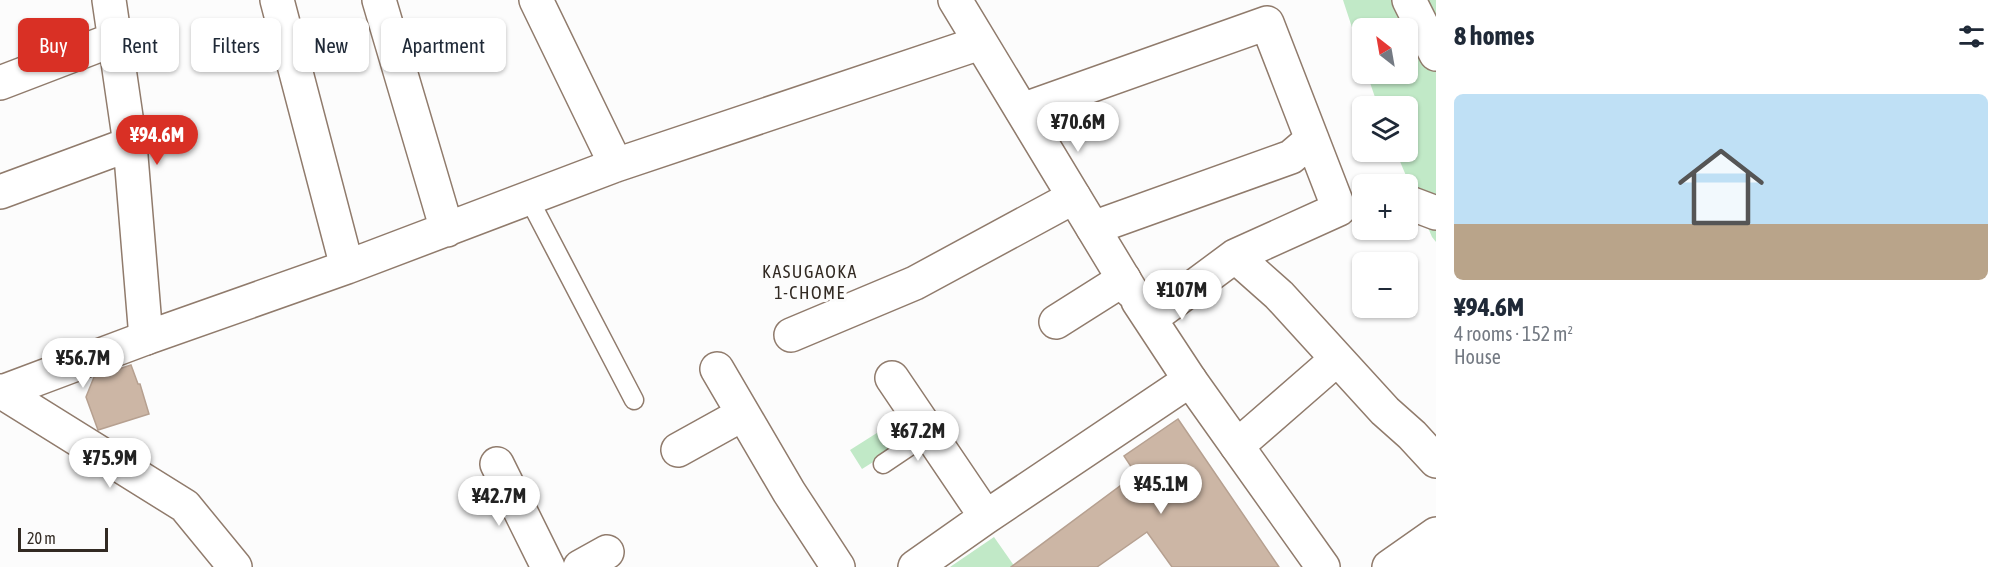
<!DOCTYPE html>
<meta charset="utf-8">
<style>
:root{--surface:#fff;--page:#f6f6f7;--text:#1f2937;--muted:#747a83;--accent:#d93025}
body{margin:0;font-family:"Asap Condensed",sans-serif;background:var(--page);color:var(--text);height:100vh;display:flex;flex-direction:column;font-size:22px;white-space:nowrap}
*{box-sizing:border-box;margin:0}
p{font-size:20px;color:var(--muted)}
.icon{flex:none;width:33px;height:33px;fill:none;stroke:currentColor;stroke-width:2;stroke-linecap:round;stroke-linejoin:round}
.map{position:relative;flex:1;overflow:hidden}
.panel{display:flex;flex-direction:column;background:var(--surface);width:570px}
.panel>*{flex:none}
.banner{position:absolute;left:18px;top:18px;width:570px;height:54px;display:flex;gap:12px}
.needle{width:39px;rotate:329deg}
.buttons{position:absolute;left:1352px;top:18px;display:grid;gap:12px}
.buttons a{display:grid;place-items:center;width:66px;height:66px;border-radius:9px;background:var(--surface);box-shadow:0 2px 4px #0004;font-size:30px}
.scale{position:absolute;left:18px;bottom:15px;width:90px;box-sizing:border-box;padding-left:6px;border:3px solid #322a23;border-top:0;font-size:16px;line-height:21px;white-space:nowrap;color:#322a23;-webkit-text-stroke:4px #fcfcfc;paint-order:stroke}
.price{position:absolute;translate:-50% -51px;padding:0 14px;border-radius:21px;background:#fff;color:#222;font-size:20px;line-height:39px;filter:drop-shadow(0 2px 3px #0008)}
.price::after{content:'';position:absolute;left:50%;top:36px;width:18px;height:14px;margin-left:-9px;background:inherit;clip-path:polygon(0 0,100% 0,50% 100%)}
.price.current{background:var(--accent);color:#fff}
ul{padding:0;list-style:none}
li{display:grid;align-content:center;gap:12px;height:318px;padding:0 18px}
li span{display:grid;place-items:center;height:186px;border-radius:9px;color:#555}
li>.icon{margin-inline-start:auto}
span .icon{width:108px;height:108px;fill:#fffc;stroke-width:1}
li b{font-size:26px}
h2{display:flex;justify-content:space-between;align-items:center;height:72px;padding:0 18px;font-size:26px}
.pill{padding:0 21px;border-radius:9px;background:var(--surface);box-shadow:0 2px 4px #0004;font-size:21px;line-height:54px}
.pill.current{background:var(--accent);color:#fff}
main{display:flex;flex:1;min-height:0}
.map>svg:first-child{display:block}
.green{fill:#c1e9c7}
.building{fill:#ccb6a5;stroke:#b6a090;stroke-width:1.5}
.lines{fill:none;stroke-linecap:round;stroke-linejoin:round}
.lane-casing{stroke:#907b6c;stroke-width:21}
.street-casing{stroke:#907b6c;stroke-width:36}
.secondary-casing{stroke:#907b6c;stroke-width:36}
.lane{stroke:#fff;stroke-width:18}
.street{stroke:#fff;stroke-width:33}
.secondary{stroke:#fff;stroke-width:33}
.labels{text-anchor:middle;stroke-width:6;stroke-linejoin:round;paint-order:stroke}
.neighbourhood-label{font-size:18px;letter-spacing:1.5px;fill:#322a23;stroke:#fcfcfc}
</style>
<main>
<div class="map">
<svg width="1436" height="567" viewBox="0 0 1436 567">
<rect width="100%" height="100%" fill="#fcfcfc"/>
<!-- green -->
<path class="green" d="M1343,0H1436V242L1432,237L1396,152H1407V106H1378L1367,74H1407V28H1362V58Z
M910,412L913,437L862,469L850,450Z
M994,537L1015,567H950Z"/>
<!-- building -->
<path class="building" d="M131,365L138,384H140L149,414L98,430L86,397L94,377Z
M1178,419L1279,567H1172L1147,532L1097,567H1011L1136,474L1124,456Z"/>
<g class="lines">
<!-- lane casing -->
<g class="lane-casing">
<path id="lane" d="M529,199L634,400
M883,464L929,433"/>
</g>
<!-- street casing -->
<g class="street-casing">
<path id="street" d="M109,0L130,144L146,338L347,267L616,165L980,43
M277,0L347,267
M379,0L447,230
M536,0L616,165
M1409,0L1436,54
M0,83L115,39
M1022,110L1267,23L1339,209L1235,256L1150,319
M0,192L130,144
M1407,202L1436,213
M1093,228L1291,157L1312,139
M1235,256L1279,295L1385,411L1412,435L1436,461
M1056,322L1124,279
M791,335L915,283L1074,197
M717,369L789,492L838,567
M892,378L986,517
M0,393L2,392L185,506L235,567
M1237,446L1337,359
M678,450L743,414
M497,464L548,567
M1399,561L1428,567
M580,567L607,552
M915,567L986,517L1190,380L1138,301"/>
</g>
<!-- secondary casing -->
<g class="secondary-casing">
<path id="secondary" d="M955,0L1131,291
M1190,380L1323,567
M0,391L2,392L146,338
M1389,567L1436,534"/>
</g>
<!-- lane -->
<use href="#lane" class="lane"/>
<!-- street -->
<use href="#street" class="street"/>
<!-- secondary -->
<use href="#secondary" class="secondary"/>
</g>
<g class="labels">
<!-- neighbourhood labels -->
<g class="neighbourhood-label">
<text x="810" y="278">KASUGAOKA<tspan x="810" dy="21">1-CHOME</tspan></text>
</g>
</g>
</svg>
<div class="buttons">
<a><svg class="needle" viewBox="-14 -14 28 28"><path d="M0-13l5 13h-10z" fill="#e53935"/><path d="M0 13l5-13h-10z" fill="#747a83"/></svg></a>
<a><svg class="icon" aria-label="layers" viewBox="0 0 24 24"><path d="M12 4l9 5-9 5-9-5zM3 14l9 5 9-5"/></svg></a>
<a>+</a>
<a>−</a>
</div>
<div class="scale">20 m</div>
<b class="price" style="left:1078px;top:153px">¥70.6M</b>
<b class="price current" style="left:157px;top:166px">¥94.6M</b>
<b class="price" style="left:1182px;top:321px">¥107M</b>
<b class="price" style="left:83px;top:389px">¥56.7M</b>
<b class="price" style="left:918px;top:462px">¥67.2M</b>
<b class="price" style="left:110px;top:489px">¥75.9M</b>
<b class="price" style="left:1161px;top:515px">¥45.1M</b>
<b class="price" style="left:499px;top:527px">¥42.7M</b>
<div class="banner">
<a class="pill current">Buy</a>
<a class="pill">Rent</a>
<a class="pill">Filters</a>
<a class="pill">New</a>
<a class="pill">Apartment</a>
</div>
</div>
<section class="panel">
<h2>8 homes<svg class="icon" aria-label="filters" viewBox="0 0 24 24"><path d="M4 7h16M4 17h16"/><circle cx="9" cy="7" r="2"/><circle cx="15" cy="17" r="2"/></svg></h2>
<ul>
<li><span style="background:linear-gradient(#bfe0f5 70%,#b9a48a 0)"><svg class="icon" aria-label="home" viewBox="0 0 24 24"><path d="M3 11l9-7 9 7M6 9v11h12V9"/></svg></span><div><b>¥94.6M</b><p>4 rooms · 152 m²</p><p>House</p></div></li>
</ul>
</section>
</main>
